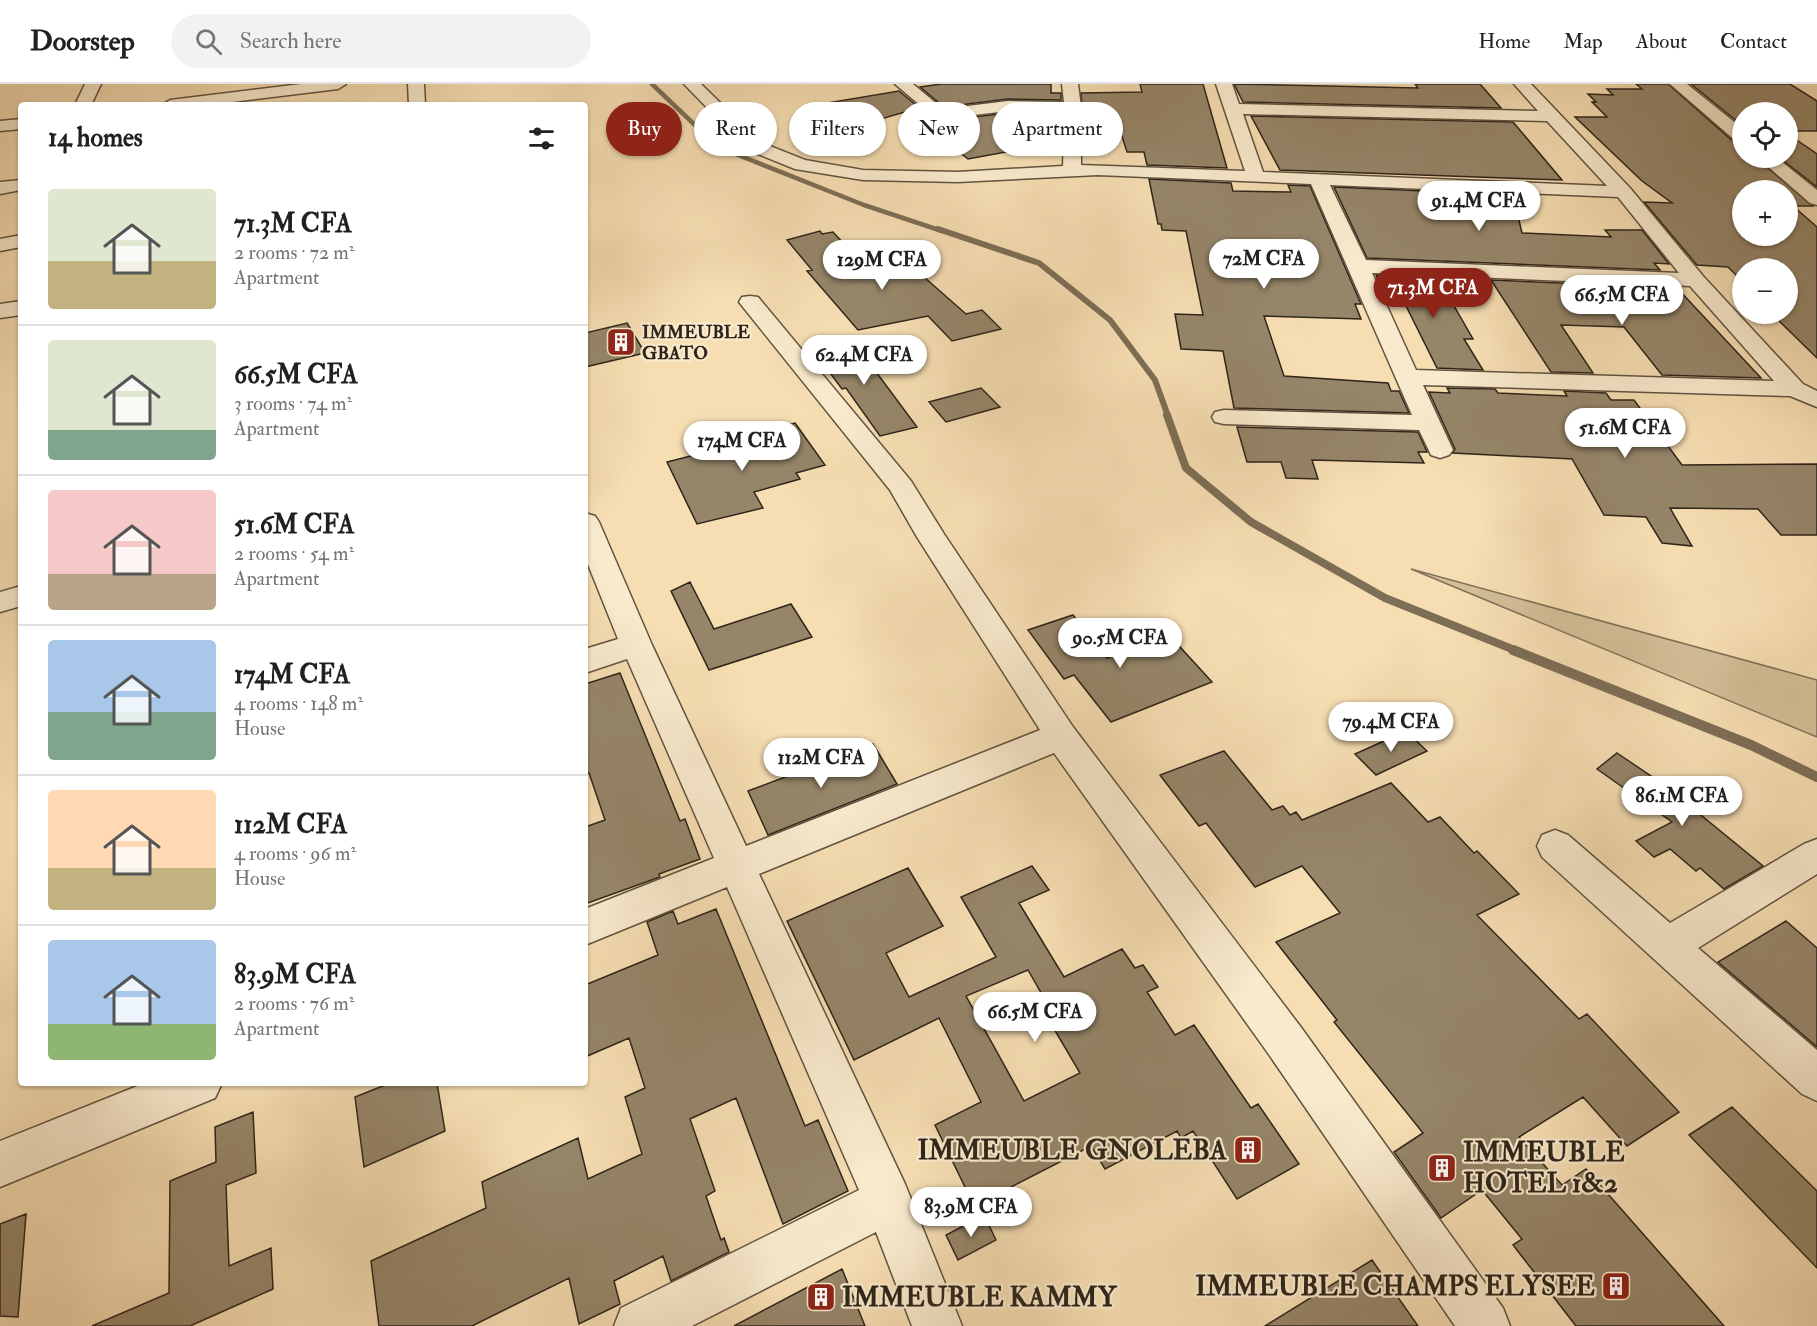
<!DOCTYPE html>
<meta charset="utf-8">
<style>
:root{--surface:#fff;--page:#f2f2f2;--text:#202124;--muted:#757577;--line:#e0e0e0;--accent:#8f2418}
body{margin:0;font-family:"IM FELL Double Pica",serif;background:var(--page);color:var(--text);height:100vh;display:flex;flex-direction:column;font-size:22px;white-space:nowrap}
*{box-sizing:border-box;margin:0}
p{font-size:20px;color:var(--muted)}
.icon{flex:none;width:33px;height:33px;fill:none;stroke:currentColor;stroke-width:2;stroke-linecap:round;stroke-linejoin:round}
.map{position:relative;flex:1;overflow:hidden}
.side{position:absolute;left:18px;top:18px;width:570px;height:984px;display:flex;flex-direction:column;background:var(--surface);border-radius:6px;box-shadow:0 2px 4px #0004}
.side>*{flex:none}
.hud{position:absolute;left:606px;top:18px;width:570px;height:54px;display:flex;gap:12px}
.fabs{position:absolute;left:1732px;top:18px;display:grid;gap:12px}
.fabs a{display:grid;place-items:center;width:66px;height:66px;border-radius:50%;background:var(--surface);box-shadow:0 2px 4px #0004;font-size:30px}
.price{position:absolute;translate:-50% -51px;padding:0 14px;border-radius:21px;background:#fff;color:#222;font-size:20px;line-height:39px;filter:drop-shadow(0 2px 3px #0008)}
.price::after{content:'';position:absolute;left:50%;top:36px;width:18px;height:14px;margin-left:-9px;background:inherit;clip-path:polygon(0 0,100% 0,50% 100%)}
.price.selected{background:var(--accent);color:#fff}
ul{padding:0;list-style:none}
li{display:flex;align-items:center;gap:18px;height:150px;padding:0 30px}
li+li{border-top:2px solid var(--line)}
li span{display:grid;place-items:center;flex:none;width:168px;height:120px;border-radius:6px;color:#555}
li>.icon{margin-inline-start:auto}
span .icon{width:72px;height:72px;fill:#fffc;stroke-width:1}
li b{font-size:26px}
h2{display:flex;justify-content:space-between;align-items:center;height:72px;padding:0 30px;font-size:26px}
.tag{padding:0 21px;border-radius:27px;background:var(--surface);box-shadow:0 2px 4px #0004;font-size:21px;line-height:54px}
.tag.selected{background:var(--accent);color:#fff}
header{display:flex;align-items:center;gap:36px;box-sizing:border-box;height:84px;padding:0 30px;background:var(--surface);border-bottom:2px solid var(--line)}
header strong{font-size:28px}
nav{display:flex;gap:33px;margin-inline-start:auto;font-size:21px}
.search{width:420px;height:54px;background:var(--page);display:flex;align-items:center;gap:15px;box-sizing:border-box;padding:0 21px;border-radius:33px;color:var(--muted);font-size:22px}
.map>svg:first-child{display:block}
.green{fill:#d4bf98;stroke:#817259;stroke-width:1.5}
.lines{fill:none;stroke-linecap:round;stroke-linejoin:round}
.stream-far3{stroke:#7d6e56;stroke-width:4.5}
.stream-far2{stroke:#7d6e56;stroke-width:6}
.stream-far1{stroke:#7d6e56;stroke-width:8}
.stream{stroke:#7d6e56;stroke-width:10}
.building{fill:#968569;stroke:#2e251a;stroke-width:1.5;fill-rule:evenodd}
.street-casing{stroke:#605340;stroke-width:3}
.street{fill:#f9eacd;fill-rule:evenodd}
.labels{text-anchor:middle;stroke-width:4.5;stroke-linejoin:round;paint-order:stroke}
.far-poi-label{font-size:18px;font-weight:bold;fill:#2e251a;stroke:#f9eacd;text-anchor:start}
.near-poi-label{font-size:27px;font-weight:bold;fill:#2e251a;stroke:#f9eacd;text-anchor:end}
</style>
<header>
<strong>Doorstep</strong>
<div class="search"><svg class="icon" aria-label="search" viewBox="0 0 24 24"><circle cx="10" cy="10" r="6"/><path d="M15 15l6 6"/></svg>Search here</div>
<nav><a>Home</a><a>Map</a><a>About</a><a>Contact</a></nav>
</header>
<div class="map">
<svg width="1817" height="1242" viewBox="0 0 1817 1242">
<rect width="100%" height="100%" fill="#f6deb2"/>
<filter id="stains"><feTurbulence type="fractalNoise" baseFrequency=".00333" numOctaves="4"/><feColorMatrix values="0 0 0 0 .2 0 0 0 0 .09 0 0 0 0 .02 0 0 0 .5 -.17"/></filter>
<radialGradient id="worn" r=".72"><stop offset=".6" stop-color="#630" stop-opacity="0"/><stop offset="1" stop-color="#630" stop-opacity=".3"/></radialGradient>
<!-- green -->
<path class="green" d="M1411,485L1817,596V653Z"/>
<g class="lines">
<!-- stream-far3 -->
<path class="stream-far3" d="M652,0L718,63L864,121L942,147"/>
<!-- stream-far2 -->
<path class="stream-far2" d="M938,145L1039,179L1110,236L1155,296L1168,332"/>
<!-- stream-far1 -->
<path class="stream-far1" d="M1167,331L1186,384L1251,438L1385,514L1517,567"/>
<!-- stream -->
<path class="stream" d="M1513,566L1751,661L1817,693"/>
</g>
<!-- building -->
<path class="building" d="M941,0H1051V9H1061V16L1008,15L944,23L920,3Z
M1140,0H1203L1227,84L1147,81L1144,68H1127L1116,34L1083,33L1081,9L1142,8Z
M1234,0L1418,4L1415,0H1480L1501,24L1243,18Z
M1636,0H1668L1736,60L1743,61V74H1756L1813,122H1793L1817,143V274L1772,230H1788V184H1743V198L1728,183L1697,181L1644,118L1672,119L1642,97L1575,33H1607L1592,18H1596L1588,10L1613,11L1607,5H1642ZM1743,106H1788V152H1743Z
M1691,0H1790L1817,17V47H1788V28H1743V42Z
M899,7L933,35L939,37L1008,29L1063,30V33H1047L1049,60L968,75L908,27L864,40L821,20Z
M1251,32L1513,38L1562,96L1280,86Z
M1788,50L1817,70V103L1780,74H1788Z
M1149,95L1231,99L1233,107L1291,108L1288,101L1310,102L1361,220H1355L1361,235L1264,232L1284,292L1388,299L1391,307H1399L1409,329L1234,324L1223,267L1181,265L1175,230L1203,231L1186,147L1162,146L1161,140H1158Z
M1334,103L1513,111L1522,149L1611,153L1605,146H1642L1669,180L1654,179L1660,186L1367,174Z
M820,147L822,150L833,148L860,177L865,175L883,194L916,186L966,230L982,226L1001,245L952,257L928,232L858,246L807,187L812,186L787,156Z
M1376,191L1438,194L1473,255H1464L1483,286L1437,284L1406,222L1389,221Z
M1491,196L1677,204L1761,294L1662,291L1624,243L1561,241L1593,289L1551,288Z
M627,239L645,269L585,283V249Z
M850,253L865,273L917,343L880,352L846,304L842,305L810,262Z
M981,304L1000,323L946,338L929,318Z
M1447,304L1495,305L1498,309L1567,312L1564,307L1606,309L1611,316H1634L1682,381L1817,380V451H1781L1758,425L1670,424L1692,462L1662,459L1646,433L1604,431L1572,375L1453,369L1455,365L1429,308L1450,309Z
M795,339L825,381L796,389L800,395L754,408L763,424L697,440L667,378L742,359L739,355Z
M1237,343L1418,348L1427,368H1418L1424,379L1312,376L1318,395L1286,394L1281,378H1247Z
M690,498L714,545L791,520L812,553L709,586L671,507Z
M1073,531L1107,574L1169,551L1212,598L1111,638L1074,591L1064,595L1028,546Z
M620,589L680,737L685,735L700,775L659,790L660,793L585,820V743L605,736L589,689L585,691V600Z
M1406,647L1427,667L1376,691L1355,670Z
M873,660L897,700L768,751L748,707Z
M1224,667L1272,726L1283,722L1290,731L1296,728L1302,736L1391,699L1428,738L1440,733L1474,769L1477,767L1519,810L1477,831L1579,935L1587,930L1679,1028L1627,1062L1583,1013L1519,1053L1562,1101L1586,1085L1724,1242H1576L1513,1161L1522,1155L1482,1106L1441,1134L1394,1068L1423,1049L1334,938L1337,936L1276,858L1340,829L1302,782L1255,803L1206,739L1199,742L1160,691Z
M1617,669L1682,713L1680,714L1763,782L1724,805L1700,784L1696,787L1670,765L1654,773L1636,757L1672,738L1597,685Z
M1032,782L1049,806L1019,819L1064,893L1122,865L1135,884L1143,881L1158,903L1147,908L1175,951L1194,941L1251,1024L1258,1020L1299,1080L1237,1115L1193,1047L1181,1054L1177,1047L1105,1085L1091,1062L1011,1103L1016,1113L979,1132L935,1041L981,1018L939,934L854,976L787,837L908,784L943,842L886,869L909,913L996,873L961,813ZM1028,886L1056,935L1050,938L1080,989L1024,1017L966,912Z
M716,825L805,1042L818,1036L848,1107L783,1140L736,1014L690,1035L715,1107L706,1112L721,1156L724,1154L729,1168L671,1197L663,1172L614,1197L620,1220L579,1240L569,1194L472,1242H379L371,1177L486,1124L482,1098L578,1054L588,1095L642,1070L625,1013L645,1004L629,954L585,973V901L658,871L647,838L673,827L678,840Z
M1786,837L1817,864V963L1718,878Z
M390,999H437L445,1047L364,1083L355,1013Z
M1732,1023L1817,1107V1184L1689,1051Z
M253,1028L256,1089L226,1101L229,1182L271,1164L273,1205L190,1242H92L169,1209L170,1097L216,1078L215,1043Z
M26,1130L18,1233L0,1232V1140Z
M984,1131L996,1156L958,1176L946,1151Z
M1372,1176L1418,1242H1265Z
M842,1185L865,1242H734Z"/>
<g class="lines">
<!-- street casing -->
<g class="street-casing">
<path id="street" d="M85,0H101L91,21H75Z
M301,0H346L338,5L208,21H162L170,16Z
M408,0H424L425,21H409Z
M684,0H701L760,58L805,76L863,86L958,88L1063,82L1065,28L1008,27L940,35L934,33L895,0H913L943,25L1008,17L1064,18L1062,0H1078L1081,23V81L1245,87L1216,0H1232L1239,20L1538,27L1514,0H1531L1630,104L1703,192L1803,300L1817,307V323L1790,312L1423,301L1453,366L1449,371L1440,374L1431,371L1419,346L1224,340L1215,338L1212,333L1215,328L1224,326L1412,331L1311,100L1098,91L958,98L863,96L795,85L748,66ZM1243,30L1547,37L1607,102L1263,88ZM1330,101L1618,113L1679,189L1366,176ZM1372,189L1690,202L1774,297L1416,286Z
M1670,0H1687L1743,45V59L1737,58Z
M21,35V45L0,47V37Z
M1758,74H1777L1817,106V121L1810,119Z
M21,96V106L0,110V98Z
M21,151V163L0,167V155Z
M750,212L758,213L911,397L944,450L1073,643L1300,942L1503,1224L1510,1242H1455L1270,972L1054,669L759,790L905,1100L962,1242H912L876,1148L692,1242H614L621,1224L859,1106L727,803L585,861V825L714,774L627,575L585,589V565L618,555L585,473V429L595,432L599,438L652,561L746,762L1040,646L917,453L890,406L739,218L742,213Z
M21,217V231L0,234V220Z
M21,502V522L0,528V508Z
M1555,746L1568,751L1670,839L1804,760L1817,755V790L1698,864L1817,966V1017L1802,1010L1542,773L1537,762L1542,751Z
M145,999H222L215,1014L0,1103V1057Z"/>
</g>
<!-- street -->
<use href="#street" class="street"/>
</g>
<!-- icons -->
<defs>
<g id="building-square" transform="scale(1.5)"><rect x="-9" y="-9" width="18" height="18" rx="4" fill="#8f2418" stroke="#f9eacd"/><path d="M-4-6H4V6H1V3H-1V6H-4ZM-2.5-4.3h1.7v1.8h-1.7ZM.8-4.3h1.7v1.8H.8ZM-2.5-1h1.7V.8h-1.7ZM.8-1h1.7V.8H.8Z" fill="#fff"/></g>
</defs>
<g fill-rule="evenodd">
<use href="#building-square" x="621" y="258"/>
<use href="#building-square" x="1248" y="1066"/>
<use href="#building-square" x="1442" y="1084"/>
<use href="#building-square" x="1616" y="1202"/>
<use href="#building-square" x="821" y="1213"/>
</g>
<g class="labels">
<!-- far-poi labels -->
<g class="far-poi-label">
<text x="642" y="254">IMMEUBLE<tspan x="642" dy="21">GBATO</tspan></text>
</g>
<!-- near-poi labels -->
<g class="near-poi-label">
<text x="1227" y="1075">IMMEUBLE GNOLEBA</text>
<text x="1463" y="1077" text-anchor="start">IMMEUBLE<tspan x="1463" dy="31">HOTEL 1&amp;2</tspan></text>
<text x="1595" y="1211">IMMEUBLE CHAMPS ELYSEE</text>
<text x="842" y="1222" text-anchor="start">IMMEUBLE KAMMY</text>
</g>
</g>
<rect width="100%" height="100%" filter="url(#stains)"/>
<rect width="100%" height="100%" fill="url(#worn)"/>
</svg>
<div class="fabs">
<a><svg class="icon" aria-label="locate" viewBox="0 0 24 24"><circle cx="12" cy="12" r="6"/><path d="M12 2v4M12 18v4M2 12h4M18 12h4"/></svg></a>
<a>+</a>
<a>−</a>
</div>
<b class="price" style="left:1479px;top:148px">91.4M CFA</b>
<b class="price" style="left:1264px;top:206px">72M CFA</b>
<b class="price" style="left:882px;top:207px">129M CFA</b>
<b class="price selected" style="left:1433px;top:235px">71.3M CFA</b>
<b class="price" style="left:1622px;top:242px">66.5M CFA</b>
<b class="price" style="left:864px;top:302px">62.4M CFA</b>
<b class="price" style="left:1625px;top:375px">51.6M CFA</b>
<b class="price" style="left:742px;top:388px">174M CFA</b>
<b class="price" style="left:1120px;top:585px">90.5M CFA</b>
<b class="price" style="left:1391px;top:669px">79.4M CFA</b>
<b class="price" style="left:821px;top:705px">112M CFA</b>
<b class="price" style="left:1682px;top:743px">86.1M CFA</b>
<b class="price" style="left:1035px;top:959px">66.5M CFA</b>
<b class="price" style="left:971px;top:1154px">83.9M CFA</b>
<div class="hud">
<a class="tag selected">Buy</a>
<a class="tag">Rent</a>
<a class="tag">Filters</a>
<a class="tag">New</a>
<a class="tag">Apartment</a>
</div>
<section class="side">
<h2>14 homes<svg class="icon" aria-label="filters" viewBox="0 0 24 24"><path d="M4 7h16M4 17h16"/><circle cx="9" cy="7" r="2"/><circle cx="15" cy="17" r="2"/></svg></h2>
<ul>
<li><span style="background:linear-gradient(#dfe7d0 60%,#c2b280 0)"><svg class="icon" aria-label="home" viewBox="0 0 24 24"><path d="M3 11l9-7 9 7M6 9v11h12V9"/></svg></span><div><b>71.3M CFA</b><p>2 rooms · 72 m²</p><p>Apartment</p></div></li>
<li><span style="background:linear-gradient(#dfe7d0 75%,#7fa58c 0)"><svg class="icon" aria-label="home" viewBox="0 0 24 24"><path d="M3 11l9-7 9 7M6 9v11h12V9"/></svg></span><div><b>66.5M CFA</b><p>3 rooms · 74 m²</p><p>Apartment</p></div></li>
<li><span style="background:linear-gradient(#f6c9c9 70%,#b9a48a 0)"><svg class="icon" aria-label="home" viewBox="0 0 24 24"><path d="M3 11l9-7 9 7M6 9v11h12V9"/></svg></span><div><b>51.6M CFA</b><p>2 rooms · 54 m²</p><p>Apartment</p></div></li>
<li><span style="background:linear-gradient(#a9c7e8 60%,#7fa58c 0)"><svg class="icon" aria-label="home" viewBox="0 0 24 24"><path d="M3 11l9-7 9 7M6 9v11h12V9"/></svg></span><div><b>174M CFA</b><p>4 rooms · 148 m²</p><p>House</p></div></li>
<li><span style="background:linear-gradient(#ffd9b3 65%,#c2b280 0)"><svg class="icon" aria-label="home" viewBox="0 0 24 24"><path d="M3 11l9-7 9 7M6 9v11h12V9"/></svg></span><div><b>112M CFA</b><p>4 rooms · 96 m²</p><p>House</p></div></li>
<li><span style="background:linear-gradient(#a9c7e8 70%,#8fb573 0)"><svg class="icon" aria-label="home" viewBox="0 0 24 24"><path d="M3 11l9-7 9 7M6 9v11h12V9"/></svg></span><div><b>83.9M CFA</b><p>2 rooms · 76 m²</p><p>Apartment</p></div></li>
</ul>
</section>
</div>
